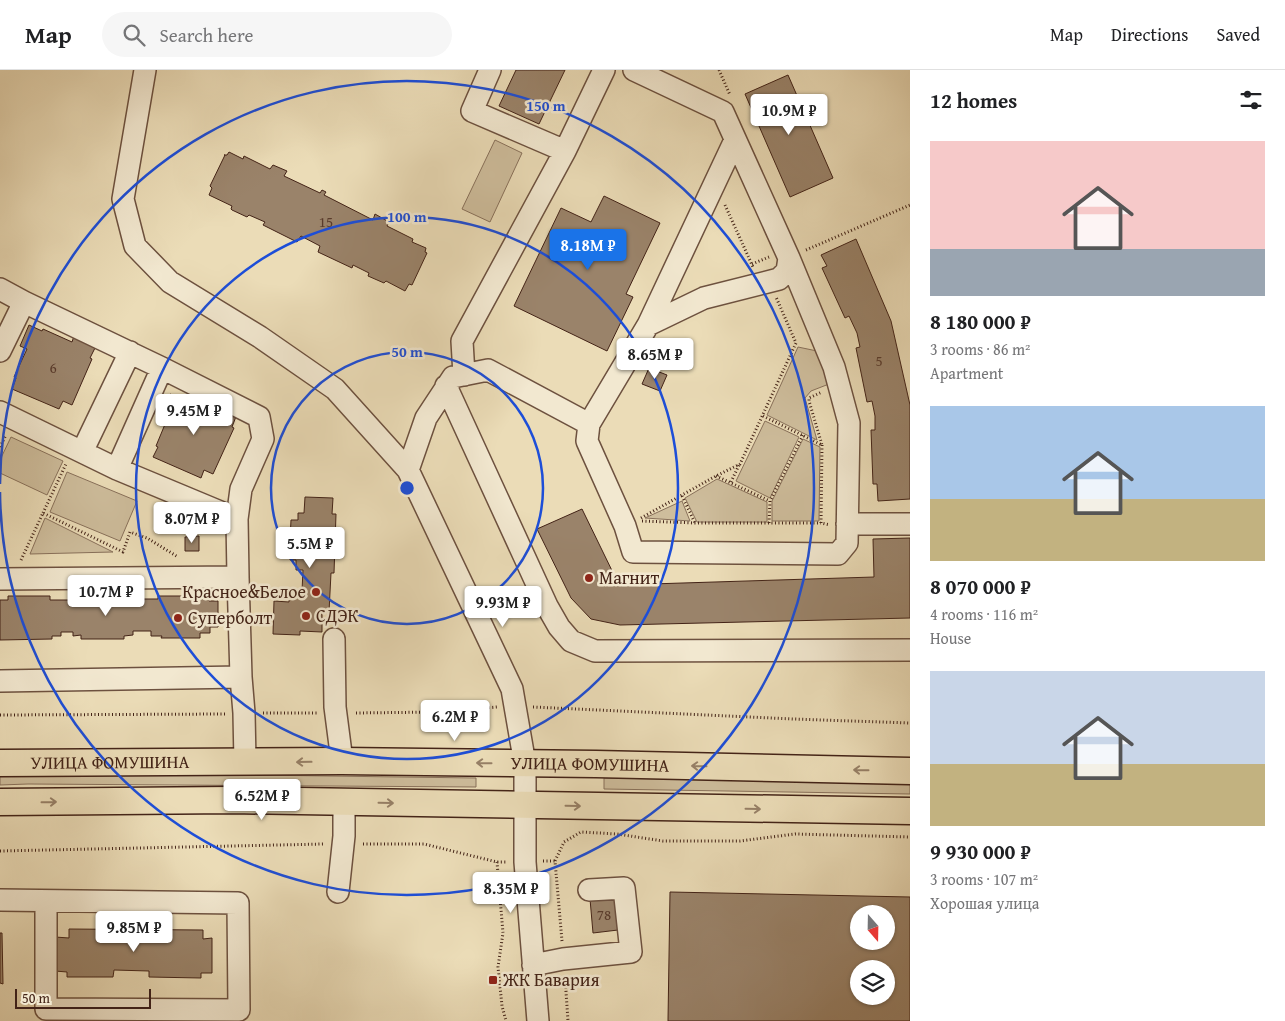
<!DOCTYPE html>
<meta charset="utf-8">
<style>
:root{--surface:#fff;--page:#f6f6f6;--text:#202124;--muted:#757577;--line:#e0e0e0;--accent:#1a73e8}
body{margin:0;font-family:"Gentium Book Plus",serif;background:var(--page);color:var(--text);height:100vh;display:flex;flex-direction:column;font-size:19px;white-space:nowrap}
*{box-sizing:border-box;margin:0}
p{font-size:16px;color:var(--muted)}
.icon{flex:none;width:28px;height:28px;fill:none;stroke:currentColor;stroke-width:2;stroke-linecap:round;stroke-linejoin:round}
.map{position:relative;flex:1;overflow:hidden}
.details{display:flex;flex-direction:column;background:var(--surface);width:375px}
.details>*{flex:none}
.needle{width:32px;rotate:160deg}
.controls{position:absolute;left:850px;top:835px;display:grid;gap:10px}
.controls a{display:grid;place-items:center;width:45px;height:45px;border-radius:50%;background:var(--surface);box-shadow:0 1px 4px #0004;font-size:25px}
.scale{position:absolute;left:15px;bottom:12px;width:136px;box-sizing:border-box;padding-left:5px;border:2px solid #432317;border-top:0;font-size:14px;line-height:18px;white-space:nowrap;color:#432317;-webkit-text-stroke:4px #f2e8d0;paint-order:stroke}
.price{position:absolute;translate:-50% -42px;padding:0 11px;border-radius:5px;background:#fff;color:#222;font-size:16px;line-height:32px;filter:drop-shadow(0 1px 2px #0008)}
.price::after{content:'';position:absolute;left:50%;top:30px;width:15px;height:11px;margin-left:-8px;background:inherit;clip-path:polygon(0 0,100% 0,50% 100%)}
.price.on{background:var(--accent);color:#fff}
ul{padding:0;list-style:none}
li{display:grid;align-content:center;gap:10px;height:265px;padding:0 20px}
li span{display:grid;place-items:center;height:155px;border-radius:0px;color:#555}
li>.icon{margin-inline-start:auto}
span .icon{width:90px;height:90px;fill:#fffc;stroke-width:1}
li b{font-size:21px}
h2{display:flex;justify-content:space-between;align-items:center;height:60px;padding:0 20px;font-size:21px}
header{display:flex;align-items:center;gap:30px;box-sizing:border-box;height:70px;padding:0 25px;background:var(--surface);border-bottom:1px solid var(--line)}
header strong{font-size:24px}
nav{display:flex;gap:28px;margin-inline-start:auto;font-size:18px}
.search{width:350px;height:45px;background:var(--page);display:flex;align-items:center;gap:12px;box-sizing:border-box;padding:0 18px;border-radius:28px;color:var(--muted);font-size:19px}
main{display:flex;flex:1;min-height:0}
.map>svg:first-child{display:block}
.green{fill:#cebd9c;stroke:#88705a}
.building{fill:#9a836a;stroke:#432317;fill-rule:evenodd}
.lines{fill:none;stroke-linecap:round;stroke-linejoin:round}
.minor-casing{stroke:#6d513f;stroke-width:24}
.major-casing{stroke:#432317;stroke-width:29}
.path{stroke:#432317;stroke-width:3;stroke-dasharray:1 2.5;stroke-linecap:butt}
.minor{stroke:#f2e8d0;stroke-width:21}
.major{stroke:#ebdcb7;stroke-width:26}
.oneway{stroke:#978067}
.ring{fill:none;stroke:#1d4ed8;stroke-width:2.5}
.poi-dot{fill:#8f2418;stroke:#f2e8d0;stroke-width:2}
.labels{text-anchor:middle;stroke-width:5;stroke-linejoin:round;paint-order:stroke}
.number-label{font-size:15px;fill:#593b2c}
.poi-label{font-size:18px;fill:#432317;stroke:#f2e8d0;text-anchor:start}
.street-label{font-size:18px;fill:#432317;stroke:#f2e8d0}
.centre{fill:#1d4ed8;stroke:#f2e8d0;stroke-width:2.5}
.ring-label{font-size:15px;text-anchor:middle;font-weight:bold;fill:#1d4ed8;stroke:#f2e8d0;stroke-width:5;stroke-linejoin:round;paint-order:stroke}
</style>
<header>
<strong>Map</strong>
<div class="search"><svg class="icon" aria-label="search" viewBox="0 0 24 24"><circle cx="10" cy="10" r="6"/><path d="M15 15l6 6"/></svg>Search here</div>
<nav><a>Map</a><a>Directions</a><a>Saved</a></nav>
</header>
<main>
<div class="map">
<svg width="910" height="951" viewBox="0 0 910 951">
<rect width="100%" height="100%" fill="#ebdcb7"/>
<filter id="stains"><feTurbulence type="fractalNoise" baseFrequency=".004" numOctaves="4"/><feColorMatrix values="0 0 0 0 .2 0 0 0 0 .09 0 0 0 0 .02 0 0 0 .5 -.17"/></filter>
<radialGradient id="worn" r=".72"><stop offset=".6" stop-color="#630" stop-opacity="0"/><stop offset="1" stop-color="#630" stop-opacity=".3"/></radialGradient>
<!-- green -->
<path class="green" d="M495,70L522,83L490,152L462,139Z
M798,277L817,281L829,314L811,321L805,328L817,370L767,345Z
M765,351L799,367L770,428L736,411Z
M11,367L63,391L47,425L0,403V390Z
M803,369L820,377L819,451H772V431Z
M67,402L137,431L120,471L50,442Z
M717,409L767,432V452H697L685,428Z
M682,431L690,451L645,448Z
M45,448L113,482L30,484Z
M29,702L476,708V717L28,714L0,715V703Z
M604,708L910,713V724L604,719Z"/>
<!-- building -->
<path class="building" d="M516,0H565L539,54L499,36Z
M788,5L833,108L790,127L745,24Z
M229,82L243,89L244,86L270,99L273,95L287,101L284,106L320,123L322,120L326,122L324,125L373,150L375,144L389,152L387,156L413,169L412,172L426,178L425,182L427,183L412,215L409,214L405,221L386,211L384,213L368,206L369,203L353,195L352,198L318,182L320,176L301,166L297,172L263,155L265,152L249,145L247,147L232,140L231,139L232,136L209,125L212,118L210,116L225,85H224H227Z
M604,126L660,153L626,224L633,227L607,281L514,236L561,138L591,152Z
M856,169L891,251L910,335V429L878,431L877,414H873L871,360H875V346L872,331L867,332L856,278L860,277L857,263L849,246L845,248L822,198L827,196L821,185Z
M29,255L42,261L43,259L72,272L74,266L96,276L90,288L92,289L72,335L63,331L59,339L12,319L16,308L14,307L27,279L20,276Z
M649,298L667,305L660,321L642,314Z
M170,324L184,330L185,328L213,341L216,335L237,344L232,357L234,358L213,404L204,400L201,408L153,387L158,377L156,376L168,347L161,344Z
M305,427L333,428L332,444H336L334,503H331L329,542H322V562L300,561V565L273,564L274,531L289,532V521H302L303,500H296V490H290V470L291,450H298V443H304Z
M582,439L619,515L874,507L873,469L910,468V548L620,555L591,549L571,528L537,459Z
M199,466V481H185V467Z
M8,526H50V530H83V526H125V529H158V526H200V529L209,528V531H218V557H210V563H200V568H161L162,566H151V561H133V565L124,566V569H81V565L73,566V562H61V566H52V569L0,570V530H8Z
M670,822L910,827V951H668ZM859,844H886V871H859ZM859,899H886V926H859Z
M615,827L618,860L593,863L590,829Z
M69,859L203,860V869L212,868V903H201V908L149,907V901L114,900L113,907H67V902L55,901V867L69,868Z
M0,863H2L3,914L0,913Z"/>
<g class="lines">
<!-- minor casing -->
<g class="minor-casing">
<path id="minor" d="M145,0L123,129L135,176L170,212L260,267L335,319L408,400L512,619L525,694V792L538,951
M490,0L472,41L565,81L604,0
M634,0L723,42L789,188
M0,219L24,232
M648,255L735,70
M0,281L24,232L162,298L259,347L263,369L241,419L237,449L238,507L0,509
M464,305L462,271L565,81
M446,316L547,536L559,557L571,571L595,581L910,580
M0,342L117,399L237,449
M82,382L130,282
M117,399L162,298
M408,400L426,348L453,307L488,300L589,354L648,255L704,228L779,209L787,201L789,188L834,297L849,353L847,473L838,484L633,482L625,456L587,371L589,354
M847,454H910
M334,569L335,637L342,691
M241,607L244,643L245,692
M0,611L241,607L238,507
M338,822L344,766V731
M0,830L238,833L239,940L46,939V831
M533,895L563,889L631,882L624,818L589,820"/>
</g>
<!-- major casing -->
<g class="major-casing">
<g id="major">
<path id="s1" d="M0,693L342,691L596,694L910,701"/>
<path d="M0,732L233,730L910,741"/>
</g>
</g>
<!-- path -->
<path class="path" d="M719,0L730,25
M725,135L753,197
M806,180L910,135
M752,194L769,187
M763,346L822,375L809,331V328L822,322
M822,375L821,453L830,455
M0,377L6,365
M716,406L770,431
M731,412L739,395
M682,426L695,453
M43,443L66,394
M641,448L716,406L740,394L796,273L776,227
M642,451L695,453H821
M769,453L770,431L803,365
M21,490L43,443L123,482L130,462L147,468L178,487
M533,637L793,649L910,653
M263,643H317
M356,643L439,642L497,637
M0,645L227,644
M363,774H424L497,792H507
M0,781L324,774
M543,791H555
M497,792L503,863L498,897L502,936L506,951
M562,871L555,791L564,772L581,762L617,764L663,771H740L795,764L910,767
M565,907L568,951"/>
<!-- minor -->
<use href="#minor" class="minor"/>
<!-- major -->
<use href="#major" class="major"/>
</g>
<!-- one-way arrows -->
<defs><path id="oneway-shaft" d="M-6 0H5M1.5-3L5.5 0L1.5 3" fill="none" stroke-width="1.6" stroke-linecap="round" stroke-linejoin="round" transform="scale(1.25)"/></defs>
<g class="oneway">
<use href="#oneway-shaft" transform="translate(304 692) rotate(179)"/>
<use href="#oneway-shaft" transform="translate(484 693) rotate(-179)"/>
<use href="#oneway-shaft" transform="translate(699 696) rotate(-179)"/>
<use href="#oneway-shaft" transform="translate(861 700) rotate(-179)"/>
<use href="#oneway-shaft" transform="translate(49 732) rotate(-1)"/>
<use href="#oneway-shaft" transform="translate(386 733) rotate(1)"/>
<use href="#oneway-shaft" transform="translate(573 736) rotate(1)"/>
<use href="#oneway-shaft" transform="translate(753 739) rotate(1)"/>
</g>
<!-- distance rings -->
<g class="ring">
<circle cx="407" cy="418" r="136"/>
<circle cx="407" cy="418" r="271"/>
<path d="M0 414A407 407 0 1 1 0 422"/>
</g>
<!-- markers -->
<g class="poi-dot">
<circle cx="589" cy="508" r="5"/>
<circle cx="316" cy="522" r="5"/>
<circle cx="306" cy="546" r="5"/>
<circle cx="178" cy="548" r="5"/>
<rect x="488" y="905" width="10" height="10" rx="2.5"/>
</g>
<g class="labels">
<!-- number labels -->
<g class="number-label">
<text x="326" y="157">15</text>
<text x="879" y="296">5</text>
<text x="53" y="303">6</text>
<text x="604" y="850">78</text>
</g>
<!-- poi labels -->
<g class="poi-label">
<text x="599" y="514">Магнит</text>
<text x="306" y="528" text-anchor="end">Красное&amp;Белое</text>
<text x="316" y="552">СДЭК</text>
<text x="188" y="554">Суперболт</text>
<text x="503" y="916">ЖК Бавария</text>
</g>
<!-- street labels -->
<g class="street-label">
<text dy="6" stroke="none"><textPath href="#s1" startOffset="110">УЛИЦА ФОМУШИНА</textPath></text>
<text dy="6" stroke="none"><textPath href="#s1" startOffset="590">УЛИЦА ФОМУШИНА</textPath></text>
</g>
</g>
<circle cx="407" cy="418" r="8" class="centre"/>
<g class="ring-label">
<text x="546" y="41">150 m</text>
<text x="407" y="152">100 m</text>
<text x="407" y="287">50 m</text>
</g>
<rect width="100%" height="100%" filter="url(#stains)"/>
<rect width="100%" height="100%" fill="url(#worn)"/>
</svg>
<div class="controls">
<a><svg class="needle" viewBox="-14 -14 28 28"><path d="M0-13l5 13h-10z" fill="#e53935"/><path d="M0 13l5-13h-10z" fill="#757577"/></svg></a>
<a><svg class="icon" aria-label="layers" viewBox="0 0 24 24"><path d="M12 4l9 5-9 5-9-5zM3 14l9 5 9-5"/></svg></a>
</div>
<div class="scale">50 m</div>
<b class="price" style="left:789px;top:66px">10.9M ₽</b>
<b class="price on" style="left:588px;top:201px">8.18M ₽</b>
<b class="price" style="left:655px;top:310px">8.65M ₽</b>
<b class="price" style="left:194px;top:366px">9.45M ₽</b>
<b class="price" style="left:192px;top:474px">8.07M ₽</b>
<b class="price" style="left:310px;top:499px">5.5M ₽</b>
<b class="price" style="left:106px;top:547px">10.7M ₽</b>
<b class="price" style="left:503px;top:558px">9.93M ₽</b>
<b class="price" style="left:455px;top:672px">6.2M ₽</b>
<b class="price" style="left:262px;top:751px">6.52M ₽</b>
<b class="price" style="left:511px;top:844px">8.35M ₽</b>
<b class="price" style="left:134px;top:883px">9.85M ₽</b>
</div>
<section class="details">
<h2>12 homes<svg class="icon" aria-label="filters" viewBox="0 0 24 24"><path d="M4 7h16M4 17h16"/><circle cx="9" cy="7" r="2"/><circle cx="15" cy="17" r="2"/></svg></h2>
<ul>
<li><span style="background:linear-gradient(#f6c9c9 70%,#9aa5b1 0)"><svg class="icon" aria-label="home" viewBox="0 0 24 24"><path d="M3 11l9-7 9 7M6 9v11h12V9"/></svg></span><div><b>8 180 000 ₽</b><p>3 rooms · 86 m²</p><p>Apartment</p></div></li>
<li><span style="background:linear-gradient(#a9c7e8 60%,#c2b280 0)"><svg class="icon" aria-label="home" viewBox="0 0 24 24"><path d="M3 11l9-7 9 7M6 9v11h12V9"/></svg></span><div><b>8 070 000 ₽</b><p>4 rooms · 116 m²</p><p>House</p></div></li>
<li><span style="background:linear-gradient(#c9d6e8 60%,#c2b280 0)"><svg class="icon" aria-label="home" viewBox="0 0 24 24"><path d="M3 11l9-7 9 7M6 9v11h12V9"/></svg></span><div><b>9 930 000 ₽</b><p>3 rooms · 107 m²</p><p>Хорошая улица</p></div></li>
</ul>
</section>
</main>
